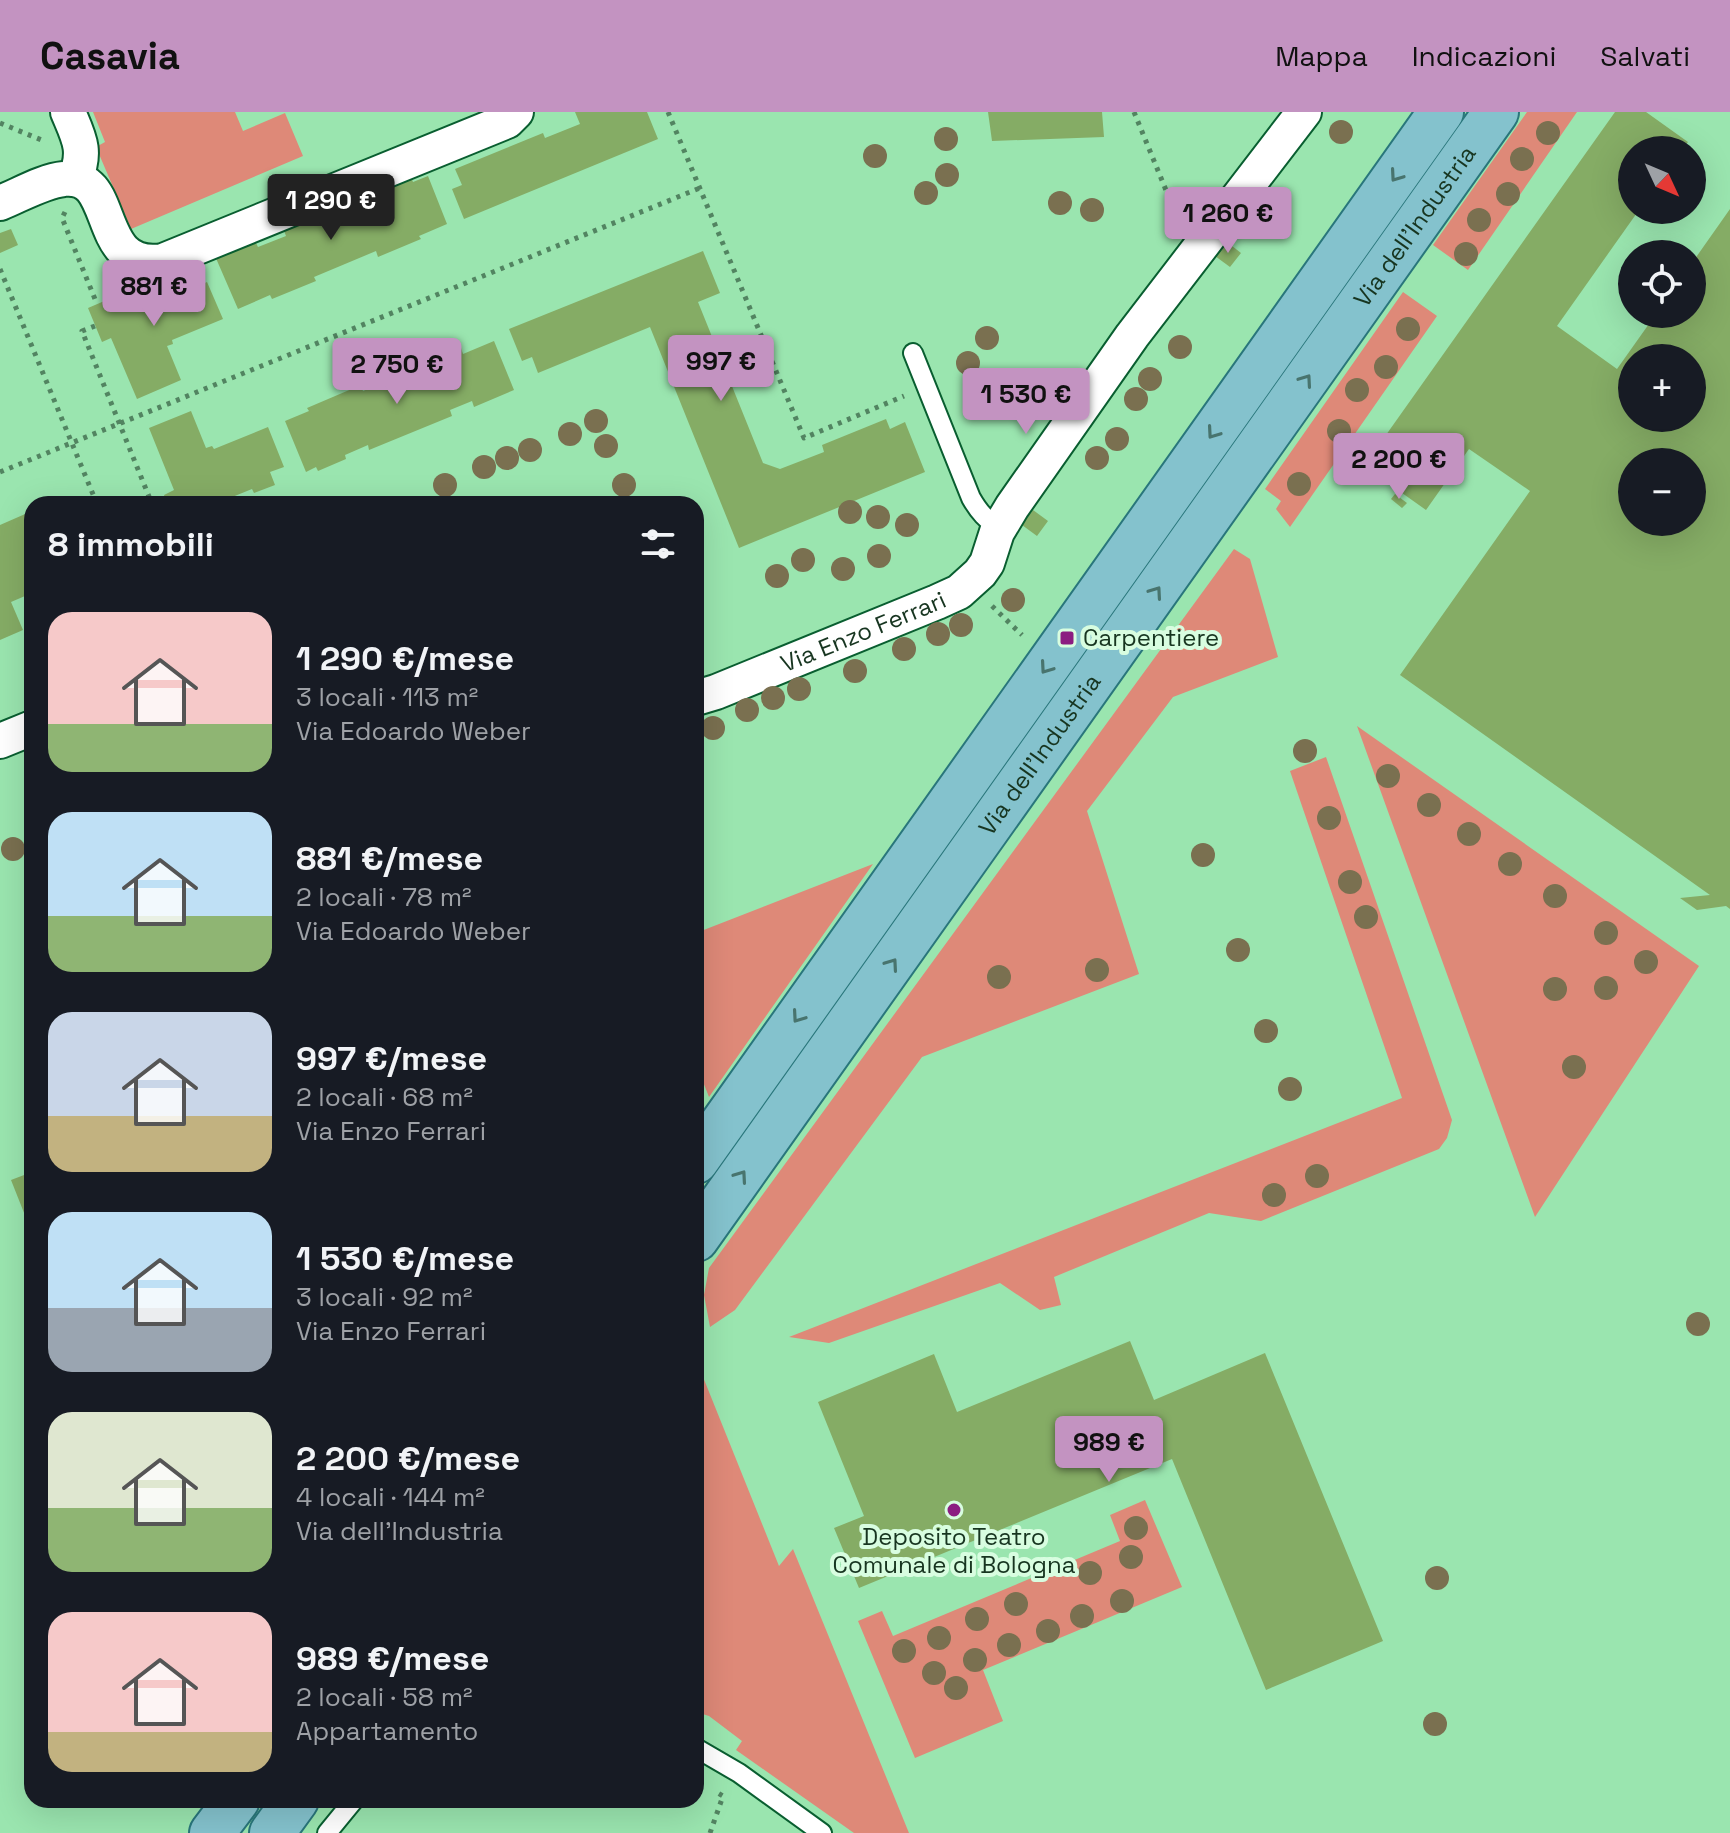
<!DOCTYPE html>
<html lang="it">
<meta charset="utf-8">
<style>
:root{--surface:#171b24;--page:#242831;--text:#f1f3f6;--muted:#9ea1a6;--accent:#c393c1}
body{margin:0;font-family:"Space Grotesk",sans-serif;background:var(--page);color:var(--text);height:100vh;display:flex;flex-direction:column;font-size:30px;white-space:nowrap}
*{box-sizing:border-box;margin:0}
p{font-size:26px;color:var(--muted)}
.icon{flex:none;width:44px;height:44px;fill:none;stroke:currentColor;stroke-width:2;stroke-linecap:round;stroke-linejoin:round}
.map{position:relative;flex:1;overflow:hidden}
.side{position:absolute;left:24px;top:384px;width:680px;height:1312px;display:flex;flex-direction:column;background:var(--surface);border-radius:24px;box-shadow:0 8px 32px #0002}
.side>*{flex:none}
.needle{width:52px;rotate:134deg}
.controls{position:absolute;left:1618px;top:24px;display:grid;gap:16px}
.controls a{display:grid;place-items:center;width:88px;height:88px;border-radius:50%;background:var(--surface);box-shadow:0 8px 32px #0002;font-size:40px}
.price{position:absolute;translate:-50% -68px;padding:0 18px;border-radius:8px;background:var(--accent);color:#111;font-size:26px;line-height:52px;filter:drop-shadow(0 2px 4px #0008)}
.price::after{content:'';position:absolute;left:50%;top:48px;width:24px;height:18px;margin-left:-12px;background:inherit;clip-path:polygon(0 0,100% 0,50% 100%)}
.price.on{background:#222;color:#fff}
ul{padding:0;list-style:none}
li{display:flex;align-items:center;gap:24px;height:200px;padding:0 24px}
li span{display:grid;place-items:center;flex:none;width:224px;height:160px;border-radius:24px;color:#555}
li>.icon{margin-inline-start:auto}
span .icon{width:96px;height:96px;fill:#fffc;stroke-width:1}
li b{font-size:34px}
h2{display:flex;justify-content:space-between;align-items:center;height:96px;padding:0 24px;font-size:34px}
header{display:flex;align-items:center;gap:48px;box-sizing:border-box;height:112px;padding:0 40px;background:var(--accent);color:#111}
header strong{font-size:38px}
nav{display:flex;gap:44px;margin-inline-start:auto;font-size:28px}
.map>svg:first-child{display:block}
.green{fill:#de8978}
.building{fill:#85ac65;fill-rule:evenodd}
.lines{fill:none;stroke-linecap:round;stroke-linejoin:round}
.service-casing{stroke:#095e30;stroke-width:22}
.minor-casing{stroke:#095e30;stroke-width:38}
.primary-casing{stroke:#29767b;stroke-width:48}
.path{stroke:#528461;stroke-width:5;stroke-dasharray:4 6;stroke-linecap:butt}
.service{stroke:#fff;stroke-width:18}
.minor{stroke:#fff;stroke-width:34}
.primary{stroke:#84c2cd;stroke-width:44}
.tree{fill:#7a7050}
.oneway{stroke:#48746e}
.poi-dot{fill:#8b1d81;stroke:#d8fde0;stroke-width:3}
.labels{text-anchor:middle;stroke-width:8;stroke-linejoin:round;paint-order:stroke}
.street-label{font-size:24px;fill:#173520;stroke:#d8fde0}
.poi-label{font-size:24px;fill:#173520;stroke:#d8fde0;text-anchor:start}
</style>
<header>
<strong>Casavia</strong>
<nav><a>Mappa</a><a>Indicazioni</a><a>Salvati</a></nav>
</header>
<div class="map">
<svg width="1730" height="1721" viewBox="0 0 1730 1721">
<rect width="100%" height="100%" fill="#9ae5af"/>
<!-- green -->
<path class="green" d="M93,0H235L243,19L285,1L303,44L131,117L96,35L105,30Z
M1527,0H1577L1468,158L1433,133Z
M1403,180L1437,204L1290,415L1276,397L1281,389L1265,377Z
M1234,437L1250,447L1278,545L1173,585L1087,699L1139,862L922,945L735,1198L710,1215L704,1183L709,1156Z
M1357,614L1699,854L1535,1105Z
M1326,645L1452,1008L1447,1026L1439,1037L1261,1109L1209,1101L1054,1165L1061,1193L1040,1198L1000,1171L829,1231L789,1225L1402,986L1290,659Z
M873,752L709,985L696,952V821Z
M696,1256L701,1260L779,1454L793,1437L909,1721H854L736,1638L742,1629L709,1604L696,1600Z
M1145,1388L1182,1475L983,1558L1003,1609L915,1646L858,1509L882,1499L893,1524L1120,1429L1110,1403Z"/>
<!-- building -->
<path class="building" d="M575,0H647L658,27L464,107L452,77L462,73L455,57L543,21L545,26L580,12Z
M988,0H1102L1104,25L992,29Z
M1615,0H1646L1688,30L1682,38H1632V98H1639L1557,214L1617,257L1656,202H1692V151L1730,97V797L1726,794L1697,798L1680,786L1710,783L1400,563L1530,379L1469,337L1426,398L1364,354ZM1632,246H1692V306H1632ZM1632,350H1692V410H1632Z
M428,64L447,112L419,124L421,127L378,145L376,139L314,165L316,169L272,187L270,183L238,197L215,144L254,127L258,135L286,124L283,116L359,85L363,94L390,82L387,75L411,65L413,70Z
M11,117L18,133L0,141V121Z
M1227,130L1241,141L1230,155L1215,144Z
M703,139L720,181L698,190L763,351L780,357L824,340L822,333L886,307L890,317L905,310L925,360L739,436L650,215L538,261L532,245L522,249L509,217Z
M187,160L194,176L207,170L223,207L172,228L173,232L167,234L181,268L137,287L111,226L102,230L88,196L123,181L125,187Z
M494,229L514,278L474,295L472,289L450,298L452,304L369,338L368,333L345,343L346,347L318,359L316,355L306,360L285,309L309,299L307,296L361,273L363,279L419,257L418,254L461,236L463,242Z
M191,299L206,336L212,334L214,337L268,315L284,355L270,360L275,373L254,381L252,377L215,392H167L164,383L174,378L149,316Z
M1395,382L1407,391L1402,396L1391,387Z
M1033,398L1048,409L1037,424L1022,413Z
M32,399V481L11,490L23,518L0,528V413Z
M32,1060V1121L11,1068Z
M1130,1229L1154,1288L1265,1241L1383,1529L1266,1578L1172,1347L859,1476L834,1416L864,1404L818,1290L934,1242L957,1300Z"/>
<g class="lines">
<!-- service casing -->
<g class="service-casing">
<path id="service" d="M913,241L971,386C979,400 986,408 1000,416
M696,1636L739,1661L822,1721
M327,1721L354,1688"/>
</g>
<!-- minor casing -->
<g class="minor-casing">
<g id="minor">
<path d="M68,0C79,26 87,39 75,67"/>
<path d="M0,91C20,83 43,69 64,67C120,60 91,160 163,149L507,9L516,0"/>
<path id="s1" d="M696,586L716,580L937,490L959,480L980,461L987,451L997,420L1012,395L1132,224L1304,0"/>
<path d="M0,629L32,616"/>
</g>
</g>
<!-- primary casing -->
<g class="primary-casing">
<g id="primary">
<path d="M696,1049L1441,0"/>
<path id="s2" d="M696,1127L1496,0"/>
<path d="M212,1721L237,1688"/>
<path d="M272,1721L296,1688"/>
</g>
</g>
<!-- path -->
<path class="path" d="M668,0L804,326L904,284
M1134,0L1179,110
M0,11L44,29
M65,100L62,106L97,192
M0,157L97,392
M95,214L82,219L152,392
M0,360L700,76
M992,494L1022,523
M710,1721L723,1684L718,1681"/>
<!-- service -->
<use href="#service" class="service"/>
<!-- minor -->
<use href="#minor" class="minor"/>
<!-- primary -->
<use href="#primary" class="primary"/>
</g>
<!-- trees -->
<g class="tree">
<circle cx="1341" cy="20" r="12"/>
<circle cx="1548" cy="21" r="12"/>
<circle cx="946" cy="27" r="12"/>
<circle cx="875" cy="44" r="12"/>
<circle cx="1522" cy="47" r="12"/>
<circle cx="947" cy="63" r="12"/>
<circle cx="926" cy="81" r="12"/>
<circle cx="1508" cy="82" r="12"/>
<circle cx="1060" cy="91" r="12"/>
<circle cx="1092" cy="98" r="12"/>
<circle cx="1479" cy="108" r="12"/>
<circle cx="1466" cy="142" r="12"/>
<circle cx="1408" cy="217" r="12"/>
<circle cx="987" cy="226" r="12"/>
<circle cx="1180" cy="235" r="12"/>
<circle cx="968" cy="251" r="12"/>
<circle cx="1386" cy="255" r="12"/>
<circle cx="1150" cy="267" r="12"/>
<circle cx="1357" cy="278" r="12"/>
<circle cx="1136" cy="287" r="12"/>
<circle cx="596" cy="309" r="12"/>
<circle cx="1339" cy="319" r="12"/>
<circle cx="570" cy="322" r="12"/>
<circle cx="1117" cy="327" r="12"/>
<circle cx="606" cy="334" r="12"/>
<circle cx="530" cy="338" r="12"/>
<circle cx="507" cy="346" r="12"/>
<circle cx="1097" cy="346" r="12"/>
<circle cx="484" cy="355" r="12"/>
<circle cx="1299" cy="372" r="12"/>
<circle cx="445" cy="373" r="12"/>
<circle cx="624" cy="373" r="12"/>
<circle cx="850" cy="400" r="12"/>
<circle cx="878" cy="405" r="12"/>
<circle cx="907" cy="413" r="12"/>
<circle cx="879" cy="444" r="12"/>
<circle cx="803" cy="448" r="12"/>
<circle cx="843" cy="457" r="12"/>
<circle cx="777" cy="464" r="12"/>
<circle cx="1013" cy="488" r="12"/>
<circle cx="961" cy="513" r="12"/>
<circle cx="938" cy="522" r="12"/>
<circle cx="904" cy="537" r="12"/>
<circle cx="855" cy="559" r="12"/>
<circle cx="799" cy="577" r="12"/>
<circle cx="773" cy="586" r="12"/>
<circle cx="747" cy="598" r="12"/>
<circle cx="713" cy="616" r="12"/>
<circle cx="1305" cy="639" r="12"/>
<circle cx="1388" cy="664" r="12"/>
<circle cx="1429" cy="693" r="12"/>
<circle cx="1329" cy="706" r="12"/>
<circle cx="1469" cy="722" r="12"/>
<circle cx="13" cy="737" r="12"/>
<circle cx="1203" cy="743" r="12"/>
<circle cx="1510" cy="752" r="12"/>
<circle cx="1350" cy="770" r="12"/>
<circle cx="1555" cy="784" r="12"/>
<circle cx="1366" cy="805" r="12"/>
<circle cx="1606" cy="821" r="12"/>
<circle cx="1238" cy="838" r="12"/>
<circle cx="1646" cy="850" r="12"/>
<circle cx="1097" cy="858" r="12"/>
<circle cx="999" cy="865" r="12"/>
<circle cx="1606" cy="876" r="12"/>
<circle cx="1555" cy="877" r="12"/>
<circle cx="1266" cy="919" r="12"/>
<circle cx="1574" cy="955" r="12"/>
<circle cx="1290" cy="977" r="12"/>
<circle cx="1317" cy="1064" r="12"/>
<circle cx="1274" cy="1083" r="12"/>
<circle cx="1698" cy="1212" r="12"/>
<circle cx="1136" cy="1416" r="12"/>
<circle cx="1131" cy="1445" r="12"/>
<circle cx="1090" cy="1461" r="12"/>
<circle cx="1437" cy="1466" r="12"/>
<circle cx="1122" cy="1489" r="12"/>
<circle cx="1016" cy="1492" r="12"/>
<circle cx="1082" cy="1504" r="12"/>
<circle cx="977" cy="1507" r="12"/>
<circle cx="1048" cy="1519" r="12"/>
<circle cx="939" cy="1526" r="12"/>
<circle cx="1009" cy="1533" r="12"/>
<circle cx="904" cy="1539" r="12"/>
<circle cx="975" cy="1548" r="12"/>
<circle cx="934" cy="1561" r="12"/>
<circle cx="956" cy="1576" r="12"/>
<circle cx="1435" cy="1612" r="12"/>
</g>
<!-- one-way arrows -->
<defs><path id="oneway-chevron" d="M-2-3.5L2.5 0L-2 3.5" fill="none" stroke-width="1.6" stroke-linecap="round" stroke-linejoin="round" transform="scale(2)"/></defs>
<g class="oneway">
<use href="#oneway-chevron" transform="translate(1396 64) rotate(125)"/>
<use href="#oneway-chevron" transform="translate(1306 268) rotate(-55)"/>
<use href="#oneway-chevron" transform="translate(1213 321) rotate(125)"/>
<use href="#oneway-chevron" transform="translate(1156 480) rotate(-55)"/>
<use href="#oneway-chevron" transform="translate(1046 556) rotate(125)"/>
<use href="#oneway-chevron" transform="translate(892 852) rotate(-55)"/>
<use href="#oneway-chevron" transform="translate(798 905) rotate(125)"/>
<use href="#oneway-chevron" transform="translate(741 1064) rotate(-55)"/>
</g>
<!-- markers -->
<g class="poi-dot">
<rect x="1059" y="518" width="16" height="16" rx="4"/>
<circle cx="954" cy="1398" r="8"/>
</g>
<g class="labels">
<!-- street labels -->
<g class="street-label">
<text dy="8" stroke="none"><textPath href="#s2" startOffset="1242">Via dell'Industria</textPath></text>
<text dy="8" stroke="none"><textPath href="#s1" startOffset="180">Via Enzo Ferrari</textPath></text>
<text dy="8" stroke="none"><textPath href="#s2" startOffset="594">Via dell'Industria</textPath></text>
</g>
<!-- poi labels -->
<g class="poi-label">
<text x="1083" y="534">Carpentiere</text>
<text x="954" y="1433" text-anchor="middle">Deposito Teatro<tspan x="954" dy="28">Comunale di Bologna</tspan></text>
</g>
</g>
</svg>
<div class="controls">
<a><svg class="needle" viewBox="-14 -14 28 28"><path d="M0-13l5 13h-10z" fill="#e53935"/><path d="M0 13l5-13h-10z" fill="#9ea1a6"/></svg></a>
<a><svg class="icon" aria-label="locate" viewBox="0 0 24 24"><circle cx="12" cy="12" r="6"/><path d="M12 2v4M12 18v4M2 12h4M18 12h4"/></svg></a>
<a>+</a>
<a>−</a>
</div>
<b class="price on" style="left:331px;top:130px">1 290 €</b>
<b class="price" style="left:1228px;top:143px">1 260 €</b>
<b class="price" style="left:154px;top:216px">881 €</b>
<b class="price" style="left:721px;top:291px">997 €</b>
<b class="price" style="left:397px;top:294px">2 750 €</b>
<b class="price" style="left:1026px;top:324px">1 530 €</b>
<b class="price" style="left:1399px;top:389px">2 200 €</b>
<b class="price" style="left:1109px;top:1372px">989 €</b>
<section class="side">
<h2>8 immobili<svg class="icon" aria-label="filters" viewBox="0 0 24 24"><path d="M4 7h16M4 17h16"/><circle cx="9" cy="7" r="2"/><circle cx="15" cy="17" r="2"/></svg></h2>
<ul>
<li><span style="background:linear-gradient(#f6c9c9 70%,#8fb573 0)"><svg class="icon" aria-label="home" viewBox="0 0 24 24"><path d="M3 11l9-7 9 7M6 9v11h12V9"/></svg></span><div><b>1 290 €/mese</b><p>3 locali · 113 m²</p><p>Via Edoardo Weber</p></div></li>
<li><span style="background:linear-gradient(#bfe0f5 65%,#8fb573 0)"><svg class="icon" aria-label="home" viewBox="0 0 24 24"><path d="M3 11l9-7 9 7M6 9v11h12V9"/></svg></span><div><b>881 €/mese</b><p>2 locali · 78 m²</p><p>Via Edoardo Weber</p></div></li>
<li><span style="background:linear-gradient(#c9d6e8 65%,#c2b280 0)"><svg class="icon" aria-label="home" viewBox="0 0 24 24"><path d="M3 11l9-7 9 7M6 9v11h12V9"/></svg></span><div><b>997 €/mese</b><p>2 locali · 68 m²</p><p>Via Enzo Ferrari</p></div></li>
<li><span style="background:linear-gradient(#bfe0f5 60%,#9aa5b1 0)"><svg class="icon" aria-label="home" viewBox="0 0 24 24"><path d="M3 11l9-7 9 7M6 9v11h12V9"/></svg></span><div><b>1 530 €/mese</b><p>3 locali · 92 m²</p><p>Via Enzo Ferrari</p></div></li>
<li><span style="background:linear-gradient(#dfe7d0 60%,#8fb573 0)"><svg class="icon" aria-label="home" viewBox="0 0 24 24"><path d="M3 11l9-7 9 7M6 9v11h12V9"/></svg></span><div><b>2 200 €/mese</b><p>4 locali · 144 m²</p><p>Via dell'Industria</p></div></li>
<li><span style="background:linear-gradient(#f6c9c9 75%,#c2b280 0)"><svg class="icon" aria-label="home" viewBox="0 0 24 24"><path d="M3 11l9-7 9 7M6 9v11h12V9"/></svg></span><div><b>989 €/mese</b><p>2 locali · 58 m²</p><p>Appartamento</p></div></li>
</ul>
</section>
</div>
